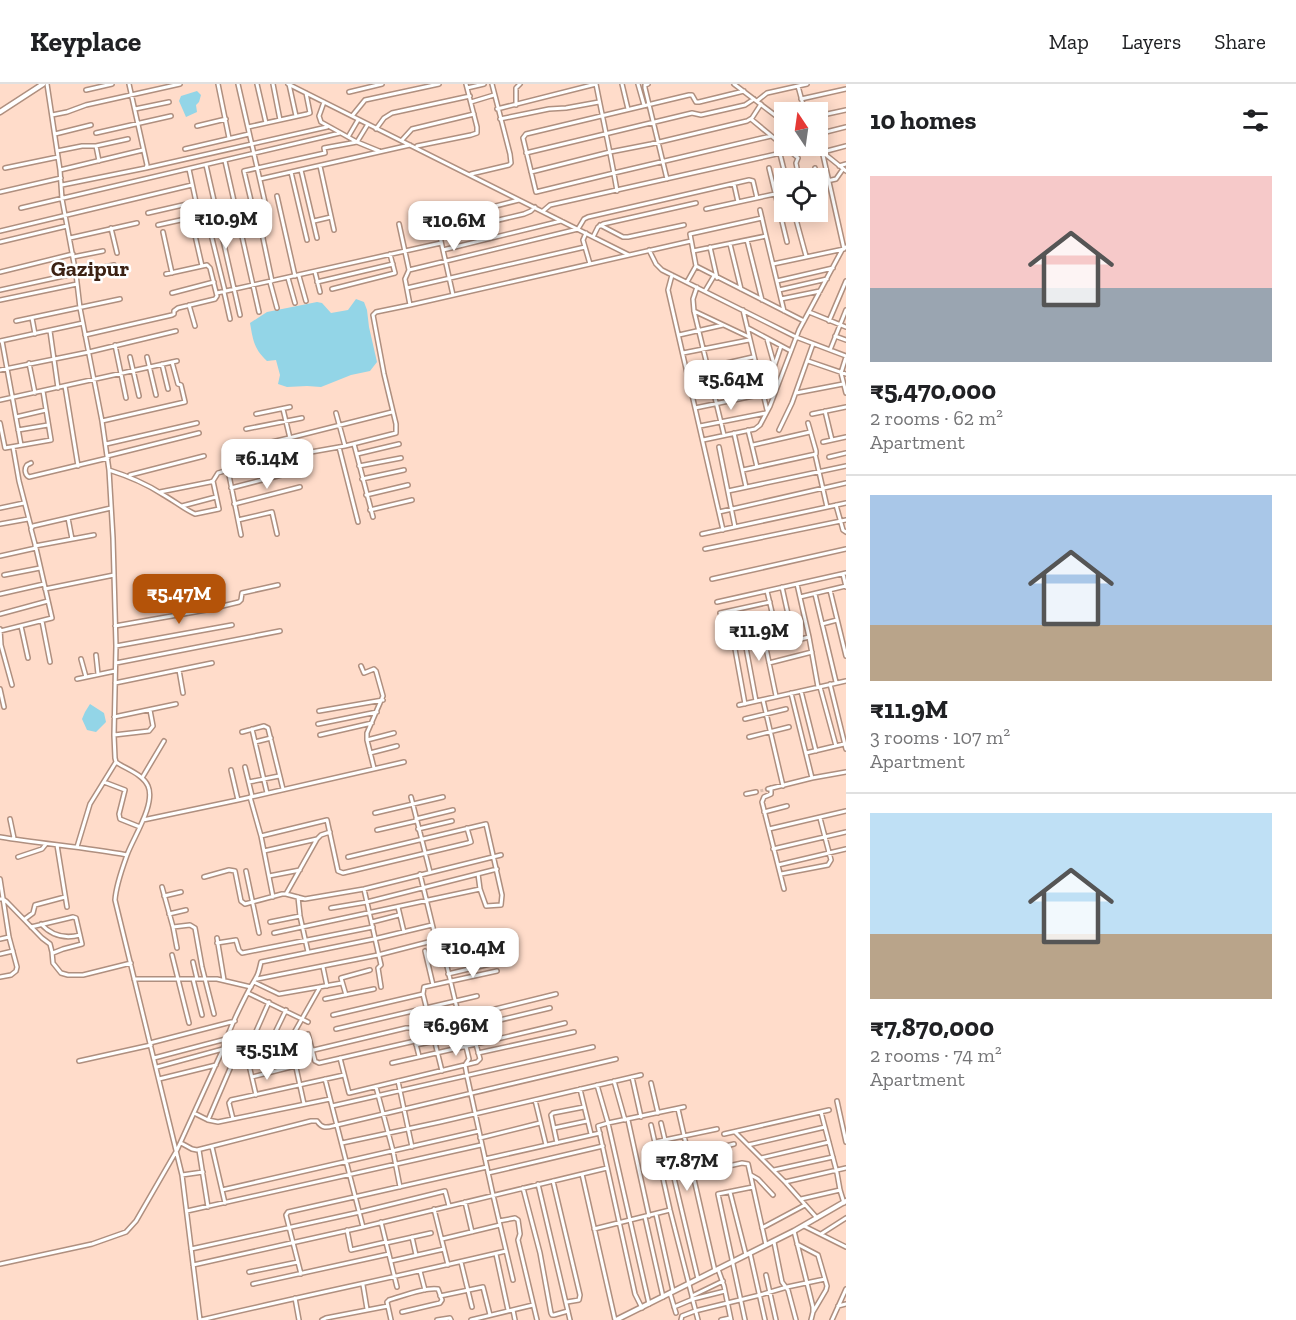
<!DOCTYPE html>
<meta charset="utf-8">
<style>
:root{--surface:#fff;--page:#f6f6f6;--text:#202124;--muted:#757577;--line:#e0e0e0;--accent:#b45309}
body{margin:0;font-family:"Zilla Slab",serif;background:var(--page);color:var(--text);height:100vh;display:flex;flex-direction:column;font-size:22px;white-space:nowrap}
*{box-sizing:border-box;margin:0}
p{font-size:20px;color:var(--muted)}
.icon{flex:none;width:33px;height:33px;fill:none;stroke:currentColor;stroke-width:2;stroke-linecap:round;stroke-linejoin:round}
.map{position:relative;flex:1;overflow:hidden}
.side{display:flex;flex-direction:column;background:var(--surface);width:450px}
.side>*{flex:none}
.needle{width:39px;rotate:347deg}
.fabs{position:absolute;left:774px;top:18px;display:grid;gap:12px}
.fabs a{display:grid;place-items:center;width:54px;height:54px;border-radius:0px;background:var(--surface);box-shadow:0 3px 15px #0003;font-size:30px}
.price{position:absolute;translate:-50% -51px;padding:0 14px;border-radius:12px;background:#fff;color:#222;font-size:20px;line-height:39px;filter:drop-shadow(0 2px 3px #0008)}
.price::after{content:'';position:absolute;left:50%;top:36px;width:18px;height:14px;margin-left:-9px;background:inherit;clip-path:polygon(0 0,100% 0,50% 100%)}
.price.on{background:var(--accent);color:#fff}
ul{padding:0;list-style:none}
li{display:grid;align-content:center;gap:12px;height:318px;padding:0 24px}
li+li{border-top:2px solid var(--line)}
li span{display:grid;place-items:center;height:186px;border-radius:0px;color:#555}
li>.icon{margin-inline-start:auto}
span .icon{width:108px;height:108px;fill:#fffc;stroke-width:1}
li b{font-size:26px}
h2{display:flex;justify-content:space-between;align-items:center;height:72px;padding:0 24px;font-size:26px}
header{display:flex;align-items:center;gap:36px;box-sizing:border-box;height:84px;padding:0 30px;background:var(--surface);border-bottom:2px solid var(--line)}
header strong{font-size:28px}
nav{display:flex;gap:33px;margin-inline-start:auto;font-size:21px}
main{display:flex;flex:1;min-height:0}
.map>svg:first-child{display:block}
.water{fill:#93d5e7}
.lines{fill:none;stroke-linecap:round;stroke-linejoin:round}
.minor-tunnel{stroke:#ddbead;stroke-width:3;stroke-dasharray:3 1.5;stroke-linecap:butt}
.minor-casing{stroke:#af8f7f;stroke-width:6}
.tertiary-casing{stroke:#af8f7f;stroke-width:7}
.minor{stroke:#fff;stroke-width:3}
.tertiary{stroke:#fff;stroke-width:4}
.labels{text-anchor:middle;stroke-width:5;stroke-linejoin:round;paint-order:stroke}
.neighbourhood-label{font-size:22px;font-weight:bold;fill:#3c2214;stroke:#fff}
</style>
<header>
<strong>Keyplace</strong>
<nav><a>Map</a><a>Layers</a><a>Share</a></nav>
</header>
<main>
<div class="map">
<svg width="846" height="1236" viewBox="0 0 846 1236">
<rect width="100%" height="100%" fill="#ffdcca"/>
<!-- water -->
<path class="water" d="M197,7L201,11L199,18L196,21L197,28L186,33L179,17L181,12Z
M356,215L364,218L367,226L369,243L377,278L370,287L351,291L321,303L307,302L287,303L278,300L280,291L276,276L267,277C254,265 253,256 250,239L267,228L317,218L322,219L331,229L348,226Z
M90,620L104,629L106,638L96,648L87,646L82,635L85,628Z"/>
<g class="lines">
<!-- minor-tunnel -->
<path class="minor-tunnel" d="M756,708L768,705"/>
<!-- minor casing -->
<g class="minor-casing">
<path id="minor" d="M47,0L60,86L62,115L76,190L80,224L102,337L109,386L113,454L116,562L114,651L115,674L116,678L119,680C129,686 143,691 148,702C156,720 133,754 127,771C122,785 116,801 115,816L182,1091L200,1236
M218,0L229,54
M238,0L267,127
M257,0L266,39
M273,0L280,36
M288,0L629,171
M289,0L296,32
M596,0C603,36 611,71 617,107
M622,0L628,25
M638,0L644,21
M648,0L645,1V4L667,95
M734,0L784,38
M798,2L805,28
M467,4L484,0
M86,6L112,0
M744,7L699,18H696L692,11H689L526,50L523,54L536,108L614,89L771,52
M349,8L382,0
M801,15L846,5
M757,17L767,9L807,0
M324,18L319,32L321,38L357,58L379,67
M471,18L494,11
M516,21V4L520,0
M135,25L169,18
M497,25L596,0
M52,31L67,28L86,21L180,0
M352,32L365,16L439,0
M818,32L846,26
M500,35L549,25L566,24L599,18
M751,35L797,73L798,74L796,79L799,94
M197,42L226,35
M248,43L307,30L310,29L306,9
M376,45L384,34L392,29L470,12
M96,49L171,32
M55,50L91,41
M818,50L846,43
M348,53L358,36
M402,56L412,45L474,30
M96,62L99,77
M417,62L471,51L477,49V43L466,0
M815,62L846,87
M185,65L249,50
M57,67L82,62H96L128,55
M823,68L846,62
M526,69L692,29L701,31L745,21L754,15
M780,70L786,94
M225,77L259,228
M206,81L240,231
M320,82L334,146
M839,82L846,80
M5,84L58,73
M146,84L327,43
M769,84L787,158
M815,84L817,94
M189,85L199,132
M60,86L143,66
M301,86L317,154
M291,88L307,156
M531,88L610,68L651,60L747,37L752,34L761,20
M471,90L509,81L511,79L510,70L492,0
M260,95L410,61
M818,95L820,108
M818,99L836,95L843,85
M734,100L738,118
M62,101L146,84L147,81L129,0
M0,108L61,94
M277,112L295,192
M21,124L340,49
M706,125L784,108
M760,126L766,152
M543,127L550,121L790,67
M794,128L806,172
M148,129L196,118
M206,130L225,207
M435,130L453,211
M314,137L331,133
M437,137L519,116
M399,140L409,186L405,195L410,221L691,157
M158,141L217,128
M600,141L623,153H628L684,141
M111,144L117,169
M0,147L192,101
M194,147L202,182
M163,148L172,189
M586,149L583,156L590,180
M439,150L524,130L531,127L535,123
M593,153L598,143L603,140L696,119
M70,154L137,139
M747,156L762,216
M0,158L67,142
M730,160L741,205
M710,163L717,194
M443,166L561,137
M649,166L656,180L662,186L796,253L846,272
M693,167L766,152L784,227
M73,173L103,167
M773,180L844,165L823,71
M696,182L804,237
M409,186L578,145L584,135L588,133L749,96L753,97L757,114
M0,188L73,170
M315,188L320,208
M672,191L668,206L723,446
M299,192L306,217
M288,194L295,219
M272,197L260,140L253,125L244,87L325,69L324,64L357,58L368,40
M777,197L833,184
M270,198L277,224
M317,198L393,180
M687,198L696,182L690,150L762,134
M697,203L693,215L694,227L724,351
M407,204L585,163
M332,205L395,189L390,170
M0,206L114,181
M779,206L827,195
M705,207L714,192
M224,208L230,235
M172,209L214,198
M217,209L441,159
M781,215L820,207
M0,216L77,200
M189,221L195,242
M743,226L767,326
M694,227L749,253
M809,228L846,243
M32,234L35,250
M16,237L120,215
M829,237L846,197
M748,244L791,267
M50,247L58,304
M85,251L172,231L174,230V227L178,224L215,215L217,212L210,184L207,181L166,190
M679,251L723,241
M835,252L846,256
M767,255L774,280
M0,257L83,239
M2,257L21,361
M115,261L126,314
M830,266L846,226
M683,269L749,256
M130,273L139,312
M147,273L156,311
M846,273L841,289L846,309
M808,277L846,290
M29,279L35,309
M162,280L168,305
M0,286L89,268L176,247
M687,288L753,273
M770,295L781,262
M65,302L78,382
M691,306L758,291
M796,309L843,300
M0,316L177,277
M695,324L763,310
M283,325L294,371
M825,327L832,356
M336,329L345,362
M256,330L290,323
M812,330L846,323
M16,333L46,326
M102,337L185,318L181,301L178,300L172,278
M0,339L5,364L51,356L43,307
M700,342L766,329
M246,345L302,334
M18,346L48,341
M748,346L752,362
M779,346L792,319L813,260
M734,349L746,403
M703,356L755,345L760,341L770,322L799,246L842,166L846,163
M823,358L846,353
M106,360L197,339
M354,360L373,433
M13,363L19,397L31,443
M339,363L358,438
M719,363L735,443
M233,367L289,354L392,328
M357,370L399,360
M815,370L827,423
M107,372L199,349
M829,373L846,369
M31,379L27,381C24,385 25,391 29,393L108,374
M359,382L401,374
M757,383L752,362L753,361L810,348
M109,386C128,392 145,399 162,410C173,416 184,425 195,430L219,425L213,397
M228,386L241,451
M743,386L816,370V367L808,339
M130,391L204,372
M362,395L404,386
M231,404L297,387
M728,407L846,382
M160,408L210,398L213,397L218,389L228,386L294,371L345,362L396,349V340L384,290L373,231L376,228L410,221
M366,411L408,401
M234,420L300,403
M836,421L843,446L846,448
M182,422L216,413
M0,424L24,419
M370,426L412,416
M719,428L846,399
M68,434L72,455
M238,436L272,428L277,450
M0,440L28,435
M702,450L846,419
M35,462L94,451
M705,465L846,436
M0,472L36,464L31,445L33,442L111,424
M843,490L846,503
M4,491L40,484
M712,495L846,465
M797,500L809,553L818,603
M782,503L794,557
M45,505L114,491
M830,506L846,572
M767,507L776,545
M0,510L44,500
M815,510L836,598
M800,513L846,502
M717,518L846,489
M720,529L770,518
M0,530L48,517
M42,537L50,578
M822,540L837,536
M21,542L28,574
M115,542L206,526L239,518L241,516L242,509L278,501
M742,542L756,617
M731,543L745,620
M0,545L1,561L12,601
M0,547L52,534L36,464
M116,562L232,541
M96,571L98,590
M81,575L86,593
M116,579L280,547
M769,579L812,568
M361,582L364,589L374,585L376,587L383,612L367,649V656L374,684
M179,586L183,609
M77,595L115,587
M115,599L212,579
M830,600L846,665
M820,603L836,662
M0,605L4,623
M801,607L816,667
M791,609L812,694
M776,612L766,564L809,553
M763,616L783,702
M739,621L846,597
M319,627L383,616
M114,633L176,620
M745,635L786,625
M318,640L377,628
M252,645L267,709
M242,648L264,642L268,644L283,705
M114,651L149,647L153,642L150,626
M320,651L372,639
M749,653L789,643
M367,656L394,649
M255,658L271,654
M370,669L397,662
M806,669L844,660
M245,683L252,712
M231,686L238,716
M142,694L164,657
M104,698L125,706L119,730L120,735L140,743
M249,698L279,692
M771,704V710L764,713L762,718L784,805
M768,705L812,694L846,688
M746,710L756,708
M250,713L261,752L273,813
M411,713L430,788
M764,728L787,722
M375,729L443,713
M10,735L14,754
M416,735L453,726
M143,736L238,716L404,678
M418,745L452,737
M769,745L846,727
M377,746L416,737
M261,752L327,736L338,787L343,789L468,759L471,758L467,744
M0,753C42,760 85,763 127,771
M57,761L67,823
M77,763L90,720L116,678
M773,765L846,748
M264,767L317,755
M18,773L42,765L46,760
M348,773L486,740L502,811L501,821L486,822L480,805L478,790
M778,781L846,765
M246,787L259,849
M420,790L438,864L445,874L469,975L465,981L467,992L493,1111L513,1196
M781,790L828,781L831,776L820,734
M269,792L300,786
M204,793L229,786L235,787L241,817L245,820L282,810H286L305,815L364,805L501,771
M0,795L9,853L17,883L16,887L11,891L0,893
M162,803L173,843L190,841L195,844L202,883L214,930
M364,805L381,881L378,884L381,903
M286,810L317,755L321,751L330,748
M164,812L181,808
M298,813L300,832L308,868
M0,815H3L7,818L42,854L50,860L52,868L53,879L61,889L68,891H83L131,879
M398,823L404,848
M331,824L367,818L497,785
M169,830L186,826
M25,835L33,829L35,821L65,813
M270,838L300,832
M372,838L399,831
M41,840C52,852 65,855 80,851
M31,843L69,834L73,833L76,834L82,860L63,865L53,869
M173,843L177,864
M274,849L480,805
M217,854L224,896
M0,855L9,853
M217,859L236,856L239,866L242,869L373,843
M425,867L433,901
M0,870L13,867
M172,871L189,939
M193,878L197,895
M446,880L483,871
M323,883L327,902
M448,890L494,879
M134,895H217L251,903
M193,895L202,931
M257,895L378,871L436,856
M254,898L279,910L342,899
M248,909L308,938
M346,911L341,894L370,886
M325,915L374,905
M333,931L423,910
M459,934L556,910
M336,945L477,912
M308,950L315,977L319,979L415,957
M433,952L550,924
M150,959L235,937
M416,961L435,957
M222,966L249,981L255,980L406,944H412L419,972
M478,969L574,948
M154,974L226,955
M340,974L349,1009L477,978L480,975L476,960L565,939
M79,977L151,961
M243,977L269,918
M392,979L476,960
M255,980L260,968L272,955L286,926
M249,981L256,1011
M157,983L223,965
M442,987L423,910L424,903L497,887
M252,993L295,982
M632,993L641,1033
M159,995L216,981
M325,995L363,1143
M398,997L412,1063
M614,997L625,1036
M651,999L658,1029
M597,1001L608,1039L649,1220
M376,1003L393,1067L400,1103
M580,1005L591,1050
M535,1016L546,1061
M837,1017L846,1058
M304,1020L290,956L320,903
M332,1022L593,963
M678,1025L715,1187
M821,1028L837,1089L840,1106L844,1119
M194,1029L208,1036L218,1038L330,1015
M233,1035L229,1019L231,1016L344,991
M208,1036L235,973
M628,1036L649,1132
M661,1039L698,1195
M651,1041L670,1126L692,1212L723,1197
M554,1044L587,1037
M735,1048L785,1098L817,1134
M724,1050L829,1026
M480,1054L540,1039
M655,1058L717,1045
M181,1059L192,1065L197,1066L311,1037H317C323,1046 328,1043 337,1041L616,975
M342,1059L440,1038L641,991
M557,1059L551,1031L553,1029L584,1023
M748,1061L825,1043
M212,1063L225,1119
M199,1066L208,1123
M689,1071L734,1060
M761,1074L829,1058
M485,1075L600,1049
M774,1086L833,1073
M488,1089L603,1062
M582,1090L615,1236
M693,1090L742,1079L748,1080L766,1161
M182,1091L203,1088
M751,1091L758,1095L773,1111
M553,1097L580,1211L579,1216L567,1218
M785,1098L846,1084
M538,1100L570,1236
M523,1104L540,1169L551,1229L552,1231H554L568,1227
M222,1106L479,1047
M730,1108L746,1171
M801,1115L840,1106
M465,1118L472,1148
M434,1125L448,1181
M187,1127L481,1061
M656,1130L673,1207
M645,1133L663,1213
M499,1137L515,1134L518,1136L520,1150L518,1156L537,1236
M381,1138L397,1203
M804,1142L846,1163
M762,1144L805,1121
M594,1145L670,1126
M347,1146L351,1166L386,1158
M794,1147L813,1223V1228L811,1236
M821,1150L846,1134
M412,1153L416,1171
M442,1155L500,1141
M774,1158L782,1198L788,1206L796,1236
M386,1159L431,1149
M797,1160L818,1171L827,1202L826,1206L813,1228
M191,1165L360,1128L445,1107L449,1122
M750,1169L765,1236
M496,1170L508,1226
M391,1177L444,1165
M461,1178L472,1223
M0,1180L92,1160L126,1148L136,1137L177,1066L223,965C229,945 240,923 250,904C257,892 258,892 261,878L374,855L432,841
M193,1181L363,1143L607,1084
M718,1185L724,1202L731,1236
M420,1187L425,1206
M249,1188L298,1178
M301,1190L286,1131L288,1128L487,1083
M766,1191L776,1236
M253,1200L389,1170
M363,1201L367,1225
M670,1209L676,1229
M440,1212L483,1203L490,1231
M692,1213L698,1236
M295,1214L299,1236
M838,1222L846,1220
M674,1223L693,1215L725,1207
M642,1224L635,1210L598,1042L608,1039L684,1023
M513,1226L515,1236
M201,1236C302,1212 405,1191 506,1167
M322,1236L326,1234L388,1222
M391,1236L387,1218L389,1216C403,1212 425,1203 438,1205L442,1216L440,1219L402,1228
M437,1236L450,1234L451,1236
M471,1236L533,1221
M681,1236L682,1232L695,1227L760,1211L787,1203L825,1195
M721,1236L730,1234
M745,1236L718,1110L753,1103
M832,1236L846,1205"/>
</g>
<!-- tertiary casing -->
<g class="tertiary-casing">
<path id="tertiary" d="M0,28L43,0
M616,1236L794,1147L846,1117"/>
</g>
<!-- minor -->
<use href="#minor" class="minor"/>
<!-- tertiary -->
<use href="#tertiary" class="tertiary"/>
</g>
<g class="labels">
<!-- neighbourhood labels -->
<g class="neighbourhood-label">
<text x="90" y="192">Gazipur</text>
</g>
</g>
</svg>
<div class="fabs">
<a><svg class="needle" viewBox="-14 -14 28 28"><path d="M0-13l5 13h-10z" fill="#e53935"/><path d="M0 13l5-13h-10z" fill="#757577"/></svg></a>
<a><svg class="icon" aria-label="locate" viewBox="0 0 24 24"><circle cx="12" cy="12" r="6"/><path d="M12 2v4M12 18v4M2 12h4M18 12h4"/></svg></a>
</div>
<b class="price" style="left:226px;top:166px">₹10.9M</b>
<b class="price" style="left:454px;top:168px">₹10.6M</b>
<b class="price" style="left:731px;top:327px">₹5.64M</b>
<b class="price" style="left:267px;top:406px">₹6.14M</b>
<b class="price on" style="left:179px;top:541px">₹5.47M</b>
<b class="price" style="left:759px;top:578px">₹11.9M</b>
<b class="price" style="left:473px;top:895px">₹10.4M</b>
<b class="price" style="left:456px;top:973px">₹6.96M</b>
<b class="price" style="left:267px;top:997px">₹5.51M</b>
<b class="price" style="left:687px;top:1108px">₹7.87M</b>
</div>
<section class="side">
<h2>10 homes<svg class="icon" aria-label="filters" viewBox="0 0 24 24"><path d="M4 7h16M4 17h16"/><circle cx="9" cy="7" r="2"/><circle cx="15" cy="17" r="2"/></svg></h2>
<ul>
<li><span style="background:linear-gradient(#f6c9c9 60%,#9aa5b1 0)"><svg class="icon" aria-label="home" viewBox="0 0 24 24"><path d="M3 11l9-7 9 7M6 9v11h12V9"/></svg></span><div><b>₹5,470,000</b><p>2 rooms · 62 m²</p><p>Apartment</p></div></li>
<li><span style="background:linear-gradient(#a9c7e8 70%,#b9a48a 0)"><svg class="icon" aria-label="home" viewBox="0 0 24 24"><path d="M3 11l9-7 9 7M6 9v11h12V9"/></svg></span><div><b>₹11.9M</b><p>3 rooms · 107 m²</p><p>Apartment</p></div></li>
<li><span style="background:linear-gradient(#bfe0f5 65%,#b9a48a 0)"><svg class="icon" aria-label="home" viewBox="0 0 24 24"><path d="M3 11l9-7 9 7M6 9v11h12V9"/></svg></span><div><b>₹7,870,000</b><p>2 rooms · 74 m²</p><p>Apartment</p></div></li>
</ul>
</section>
</main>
